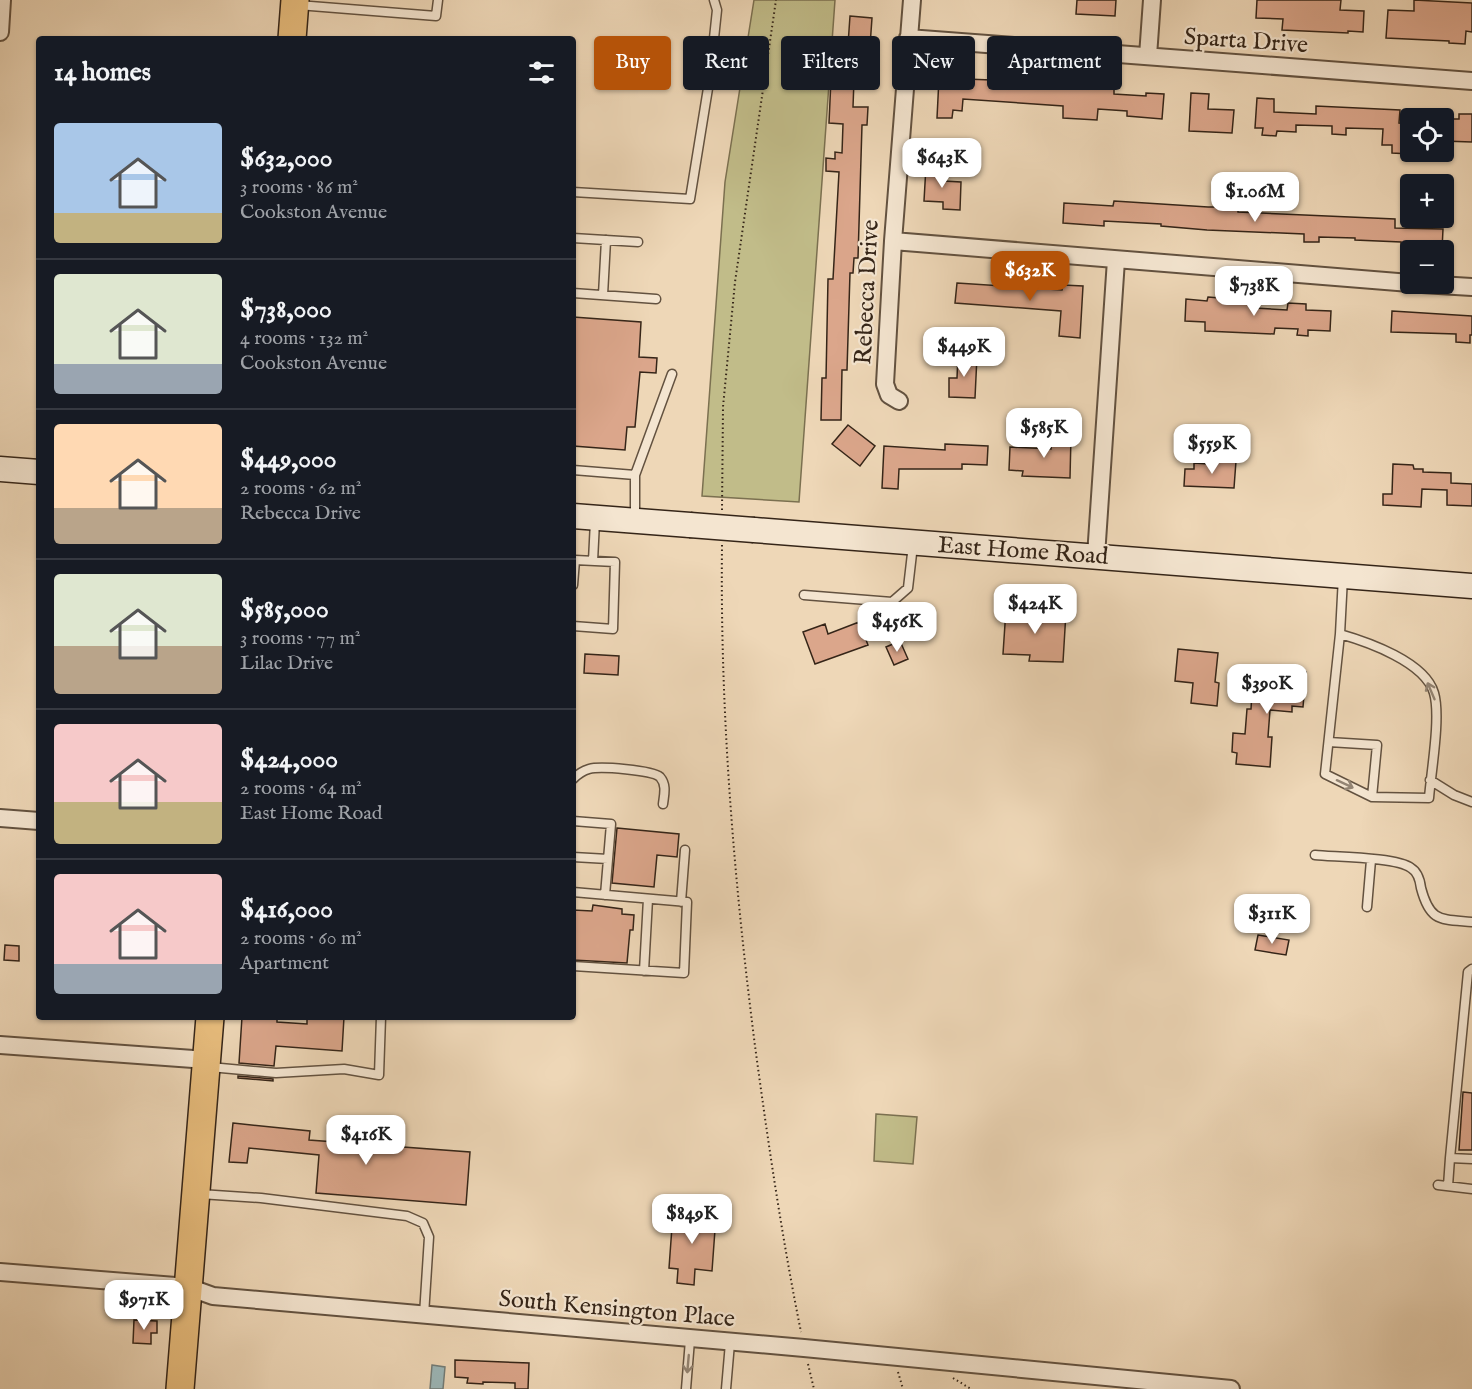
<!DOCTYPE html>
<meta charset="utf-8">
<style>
:root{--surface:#171b24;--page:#242831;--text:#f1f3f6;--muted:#9ea1a6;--line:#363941;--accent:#b45309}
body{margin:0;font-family:"IM FELL English",serif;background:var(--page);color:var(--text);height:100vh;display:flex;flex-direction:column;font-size:22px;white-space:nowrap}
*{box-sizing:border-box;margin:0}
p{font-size:20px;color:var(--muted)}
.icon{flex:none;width:33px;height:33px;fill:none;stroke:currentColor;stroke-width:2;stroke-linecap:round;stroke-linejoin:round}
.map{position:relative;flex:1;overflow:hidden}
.side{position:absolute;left:36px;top:36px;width:540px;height:984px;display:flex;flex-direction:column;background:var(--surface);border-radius:6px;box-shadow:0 2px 4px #0004}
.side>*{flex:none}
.top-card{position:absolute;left:594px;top:36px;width:570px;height:54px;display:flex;gap:12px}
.fabs{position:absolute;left:1400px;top:108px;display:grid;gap:12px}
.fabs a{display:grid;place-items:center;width:54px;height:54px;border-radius:6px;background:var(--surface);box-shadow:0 2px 4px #0004;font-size:30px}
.price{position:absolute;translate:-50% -51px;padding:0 14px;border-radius:12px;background:#fff;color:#222;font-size:20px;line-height:39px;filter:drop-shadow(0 2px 3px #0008)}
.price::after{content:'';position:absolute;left:50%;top:36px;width:18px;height:14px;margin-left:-9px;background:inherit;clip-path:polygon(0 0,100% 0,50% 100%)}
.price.selected{background:var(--accent);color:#fff}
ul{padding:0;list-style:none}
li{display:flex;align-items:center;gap:18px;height:150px;padding:0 18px}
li+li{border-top:2px solid var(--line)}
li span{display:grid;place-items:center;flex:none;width:168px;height:120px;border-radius:6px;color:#555}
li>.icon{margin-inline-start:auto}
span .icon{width:72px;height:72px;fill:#fffc;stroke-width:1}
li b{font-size:26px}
h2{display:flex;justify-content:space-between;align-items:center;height:72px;padding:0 18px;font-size:26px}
.pill{padding:0 21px;border-radius:6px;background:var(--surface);box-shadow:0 2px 4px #0004;font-size:21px;line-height:54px}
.pill.selected{background:var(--accent);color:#fff}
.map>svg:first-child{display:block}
.green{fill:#c1bc89;stroke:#7b7050;stroke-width:1.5}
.water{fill:#9cb7b8;stroke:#737d78;stroke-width:1.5}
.building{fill:#dba68b;stroke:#352518;stroke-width:1.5}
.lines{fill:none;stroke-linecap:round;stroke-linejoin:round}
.lane-casing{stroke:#635240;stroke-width:11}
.street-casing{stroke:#635240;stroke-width:20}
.secondary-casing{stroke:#352518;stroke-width:27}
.primary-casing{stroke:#352518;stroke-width:30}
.path{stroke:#352518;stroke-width:2;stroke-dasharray:1.5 3;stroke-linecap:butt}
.lane{stroke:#f4e5d0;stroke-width:8}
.street{stroke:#f4e5d0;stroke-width:16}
.secondary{stroke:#f4e5d0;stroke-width:24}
.primary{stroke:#e7bc7c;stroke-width:27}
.secondary-bridge-casing{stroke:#352518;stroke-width:27;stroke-linecap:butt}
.secondary-bridge{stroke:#f4e5d0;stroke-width:24}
.oneway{stroke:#948574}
.labels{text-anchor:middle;stroke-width:4.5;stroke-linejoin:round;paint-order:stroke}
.street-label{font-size:24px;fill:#352518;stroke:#f4e5d0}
</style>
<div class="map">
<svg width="1472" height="1389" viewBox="0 0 1472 1389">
<rect width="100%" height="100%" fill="#eed7b7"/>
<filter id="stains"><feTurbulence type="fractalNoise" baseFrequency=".00333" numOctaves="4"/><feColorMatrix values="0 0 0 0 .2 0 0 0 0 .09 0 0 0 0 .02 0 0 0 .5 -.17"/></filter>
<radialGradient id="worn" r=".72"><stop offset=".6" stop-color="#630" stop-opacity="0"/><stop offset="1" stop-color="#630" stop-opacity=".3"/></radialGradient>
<!-- green -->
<path class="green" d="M754,0H835L799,502L702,496L725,182Z
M876,1114L917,1117L913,1164L874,1161Z"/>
<!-- water -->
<path class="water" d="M432,1365L445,1367L443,1389H430Z"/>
<!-- building -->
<path class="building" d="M1077,0H1116L1115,16L1076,14Z
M1257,0H1341L1340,10L1364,11L1363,32L1348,31V33L1282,30L1283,19L1256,18Z
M1414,0L1472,3V32L1466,31L1465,44L1449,43V41L1386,38L1388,10L1414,11Z
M850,16L872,18L869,60L847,59Z
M939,78L1041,82V85L1114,88V94L1146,96V93L1164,94L1162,119L1127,116V111L1098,109L1097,120L1063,118V106L963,99L962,111L953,110L952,118H937Z
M831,79L854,80L853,107H868L867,125H862L858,258H854L853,273H850L847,370H842L841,420H821L822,378H826L828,279H833L839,172L826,171V158L835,159V152L842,153L843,124L829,123Z
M1191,93L1209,94L1208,109L1234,110L1232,133L1189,131Z
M1257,98L1274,99V112L1316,114V106L1400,110L1399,123L1410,124V154L1392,153V145H1382L1383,129L1346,128V135L1332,134V126L1296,125V132L1277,131L1276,136L1262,135L1263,128H1255Z
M1459,114H1472V142L1443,141L1444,119H1459Z
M926,166L945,167L944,181L961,182L960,210L943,209V202L924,201Z
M1114,201L1208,207H1238V212L1395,219V228L1443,229L1442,250H1401V242L1355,240V238L1319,237V242H1304V234L1207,230L1161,226V224L1104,221V226L1063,223L1064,203L1113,206Z
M957,283L1062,290L1063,285L1083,286L1080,338L1059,336L1061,311L955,303Z
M1208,297L1255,301V308L1287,310L1288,303L1306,304V310L1331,311L1330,331L1308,330V336L1297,335L1298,329L1275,328L1274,334L1205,331V322L1185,321L1186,299L1207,301Z
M1392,311L1472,316V335H1470V343L1456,342V334L1391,332Z
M573,317L641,322L639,357L657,358L656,373L640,372L635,427H627L625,450L573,446Z
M958,355L977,356L975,398L949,397V378H957Z
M848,425L875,446L860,466L832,444Z
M1051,436H1071L1070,478L1022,476L1023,471L1009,470L1010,447L1051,449Z
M945,444L988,446L987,465L962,464V469H899L898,489L882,488L884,446L945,450Z
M1208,460L1236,461L1234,488L1184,486L1185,469H1194V463L1208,464Z
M1393,464L1413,465L1414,469H1423V472L1451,473V483L1472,484V506L1447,505V490L1422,489L1421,507L1383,505V494H1392Z
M1006,609L1066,612L1063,662L1029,661L1030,655L1003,654Z
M859,622L868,645L815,664L803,632L825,624L828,634Z
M900,641L908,659L894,665L886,647Z
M1178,649L1218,653L1215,682L1219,683L1217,706L1191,703L1193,683L1175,681Z
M585,654L619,656L618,675L584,673Z
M1280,670L1306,672L1303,707L1292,706V712L1270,710L1268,737H1272L1270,767L1236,764L1237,753L1232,752L1233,733L1245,734L1247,709H1251L1253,676L1279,678Z
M617,828L679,834L677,857L657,855L654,887L612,883Z
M593,905L622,909V914L634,915L633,930H630L627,963L573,960V910L592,911Z
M1258,935L1289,940L1286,955L1255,950Z
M5,945L19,946V961L4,960Z
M242,1017H277V1022L307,1024V1017H344L342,1051L276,1046L274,1066L239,1063Z
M238,1076L273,1079V1081L238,1078Z
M1463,1092L1472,1093V1150H1459Z
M233,1123L310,1131L309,1140L470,1152L466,1205L316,1193L319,1155L249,1148L247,1163L229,1162Z
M673,1213L716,1216L712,1271L695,1269L694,1285L677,1283L678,1269L669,1268Z
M134,1320L157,1321V1333H151V1344L133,1343Z
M455,1360L529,1363L528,1389H515V1383L483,1382V1384L467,1383L468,1378L455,1377Z"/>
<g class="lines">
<!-- lane casing -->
<g class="lane-casing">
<path id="lane" d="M298,5L436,16L438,0
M573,192L690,199L710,76L717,10L714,0
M573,238L638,242
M573,293L656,299
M603,295L606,240
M573,470L635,475V520
M635,475L672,374
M593,561L595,521
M573,585L575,560L615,562L613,629L573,626
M804,595L892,602L908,588L913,545
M1340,634C1368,642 1425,662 1434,693C1441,717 1431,772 1429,798L1372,797L1325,774L1340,634L1343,577
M1329,742L1377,745L1372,797
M573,779C578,774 582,771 589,769C600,766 652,770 660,777C667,785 664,795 663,804
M1430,780L1454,795L1472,802
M573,821L611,824L605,895
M1315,855C1334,857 1397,857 1411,868C1418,872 1420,880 1421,888C1430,922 1440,919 1472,922
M573,857L608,859
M573,892L687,902L684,973L573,966
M681,902L685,850
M1367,907L1371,860
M1472,969L1468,972L1450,1158L1472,1159
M644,971L648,899
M210,1067L276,1073L344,1069L379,1075L381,1017
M1438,1185L1472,1189
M1448,1186L1450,1158
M200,1194L261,1198L407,1216L423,1223L429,1237L424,1315
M686,1389L690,1340
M726,1389L730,1343"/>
</g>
<!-- street casing -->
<g class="street-casing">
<path id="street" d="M0,32L2,0
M908,38L1472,81
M1148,56L1152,0
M893,241L1410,283
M1422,284L1472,287
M899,401L889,395L885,384L893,241L912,0
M1096,556L1116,260
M0,818L39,821
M0,1045L207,1060
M0,1272L188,1287L213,1296L804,1348L1231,1389"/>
</g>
<!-- secondary casing -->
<g class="secondary-casing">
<path id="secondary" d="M0,469L39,472
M573,516L690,525
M754,530L1472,586"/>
</g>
<!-- primary casing -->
<g class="primary-casing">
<path id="primary" d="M292,39L295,0
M180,1389L210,1017"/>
</g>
<!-- path -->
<path class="path" d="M722,510L723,407L735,282L776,0
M722,545C720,713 734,881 755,1046C768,1142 782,1238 801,1332
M808,1364L814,1389
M898,1372L903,1389
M953,1378L971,1389"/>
<!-- lane -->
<use href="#lane" class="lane"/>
<!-- street -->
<use href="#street" class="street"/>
<!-- secondary -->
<use href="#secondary" class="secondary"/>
<!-- primary -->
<use href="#primary" class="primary"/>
<!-- secondary-bridge casing -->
<g class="secondary-bridge-casing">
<path id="secondary-bridge" d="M690,525L754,530"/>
</g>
<!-- secondary-bridge -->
<use href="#secondary-bridge" class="secondary-bridge"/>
</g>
<!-- one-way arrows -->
<defs><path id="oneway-shaft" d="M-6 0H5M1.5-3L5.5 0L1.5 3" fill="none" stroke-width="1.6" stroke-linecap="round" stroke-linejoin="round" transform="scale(1.5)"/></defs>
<g class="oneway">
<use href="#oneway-shaft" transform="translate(1431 691) rotate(-113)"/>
<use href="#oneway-shaft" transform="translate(1345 784) rotate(25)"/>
<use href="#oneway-shaft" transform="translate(688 1364) rotate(95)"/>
</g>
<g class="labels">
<!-- street labels -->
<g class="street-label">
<text transform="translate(1246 40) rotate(4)" y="8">Sparta Drive</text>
<text transform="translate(866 292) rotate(-87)" y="8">Rebecca Drive</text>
<text transform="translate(1023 550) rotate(4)" y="8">East Home Road</text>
<text transform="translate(617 1308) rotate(5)" y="8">South Kensington Place</text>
</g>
</g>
<rect width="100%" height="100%" filter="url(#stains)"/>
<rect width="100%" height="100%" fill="url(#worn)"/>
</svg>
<div class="fabs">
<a><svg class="icon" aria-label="locate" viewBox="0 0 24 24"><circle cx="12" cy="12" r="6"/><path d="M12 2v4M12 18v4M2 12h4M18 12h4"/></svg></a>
<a>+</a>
<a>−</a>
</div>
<b class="price" style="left:942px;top:189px">$643K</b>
<b class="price" style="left:1255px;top:223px">$1.06M</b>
<b class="price selected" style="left:1030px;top:302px">$632K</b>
<b class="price" style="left:1254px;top:317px">$738K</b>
<b class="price" style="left:964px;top:378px">$449K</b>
<b class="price" style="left:1044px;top:459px">$585K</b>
<b class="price" style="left:1212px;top:475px">$559K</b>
<b class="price" style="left:1035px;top:635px">$424K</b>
<b class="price" style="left:897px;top:653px">$456K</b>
<b class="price" style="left:1267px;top:715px">$390K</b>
<b class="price" style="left:1272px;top:945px">$311K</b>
<b class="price" style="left:366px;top:1166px">$416K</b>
<b class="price" style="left:692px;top:1245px">$849K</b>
<b class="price" style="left:144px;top:1331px">$971K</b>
<div class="top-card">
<a class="pill selected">Buy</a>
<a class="pill">Rent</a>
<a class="pill">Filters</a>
<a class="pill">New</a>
<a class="pill">Apartment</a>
</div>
<section class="side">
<h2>14 homes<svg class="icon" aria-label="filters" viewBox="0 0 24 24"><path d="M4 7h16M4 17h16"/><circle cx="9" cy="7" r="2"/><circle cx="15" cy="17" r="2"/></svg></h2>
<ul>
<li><span style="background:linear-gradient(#a9c7e8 75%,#c2b280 0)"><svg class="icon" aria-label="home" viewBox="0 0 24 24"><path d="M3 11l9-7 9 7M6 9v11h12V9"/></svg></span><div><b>$632,000</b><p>3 rooms · 86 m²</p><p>Cookston Avenue</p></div></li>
<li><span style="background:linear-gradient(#dfe7d0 75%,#9aa5b1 0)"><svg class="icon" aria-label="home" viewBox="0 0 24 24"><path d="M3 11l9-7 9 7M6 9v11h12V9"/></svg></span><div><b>$738,000</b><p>4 rooms · 132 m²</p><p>Cookston Avenue</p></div></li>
<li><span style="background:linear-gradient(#ffd9b3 70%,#b9a48a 0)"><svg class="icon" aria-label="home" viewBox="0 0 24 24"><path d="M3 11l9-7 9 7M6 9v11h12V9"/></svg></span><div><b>$449,000</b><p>2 rooms · 62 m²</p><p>Rebecca Drive</p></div></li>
<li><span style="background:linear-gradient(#dfe7d0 60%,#b9a48a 0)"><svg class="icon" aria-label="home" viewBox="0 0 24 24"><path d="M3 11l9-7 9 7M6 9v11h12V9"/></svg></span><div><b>$585,000</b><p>3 rooms · 77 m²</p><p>Lilac Drive</p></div></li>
<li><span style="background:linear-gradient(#f6c9c9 65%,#c2b280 0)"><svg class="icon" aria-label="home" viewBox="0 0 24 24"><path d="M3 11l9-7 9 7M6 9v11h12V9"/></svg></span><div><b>$424,000</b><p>2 rooms · 64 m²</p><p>East Home Road</p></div></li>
<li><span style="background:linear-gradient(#f6c9c9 75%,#9aa5b1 0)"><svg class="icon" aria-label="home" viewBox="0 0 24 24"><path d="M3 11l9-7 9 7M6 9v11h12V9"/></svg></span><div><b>$416,000</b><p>2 rooms · 60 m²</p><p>Apartment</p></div></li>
</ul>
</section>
</div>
